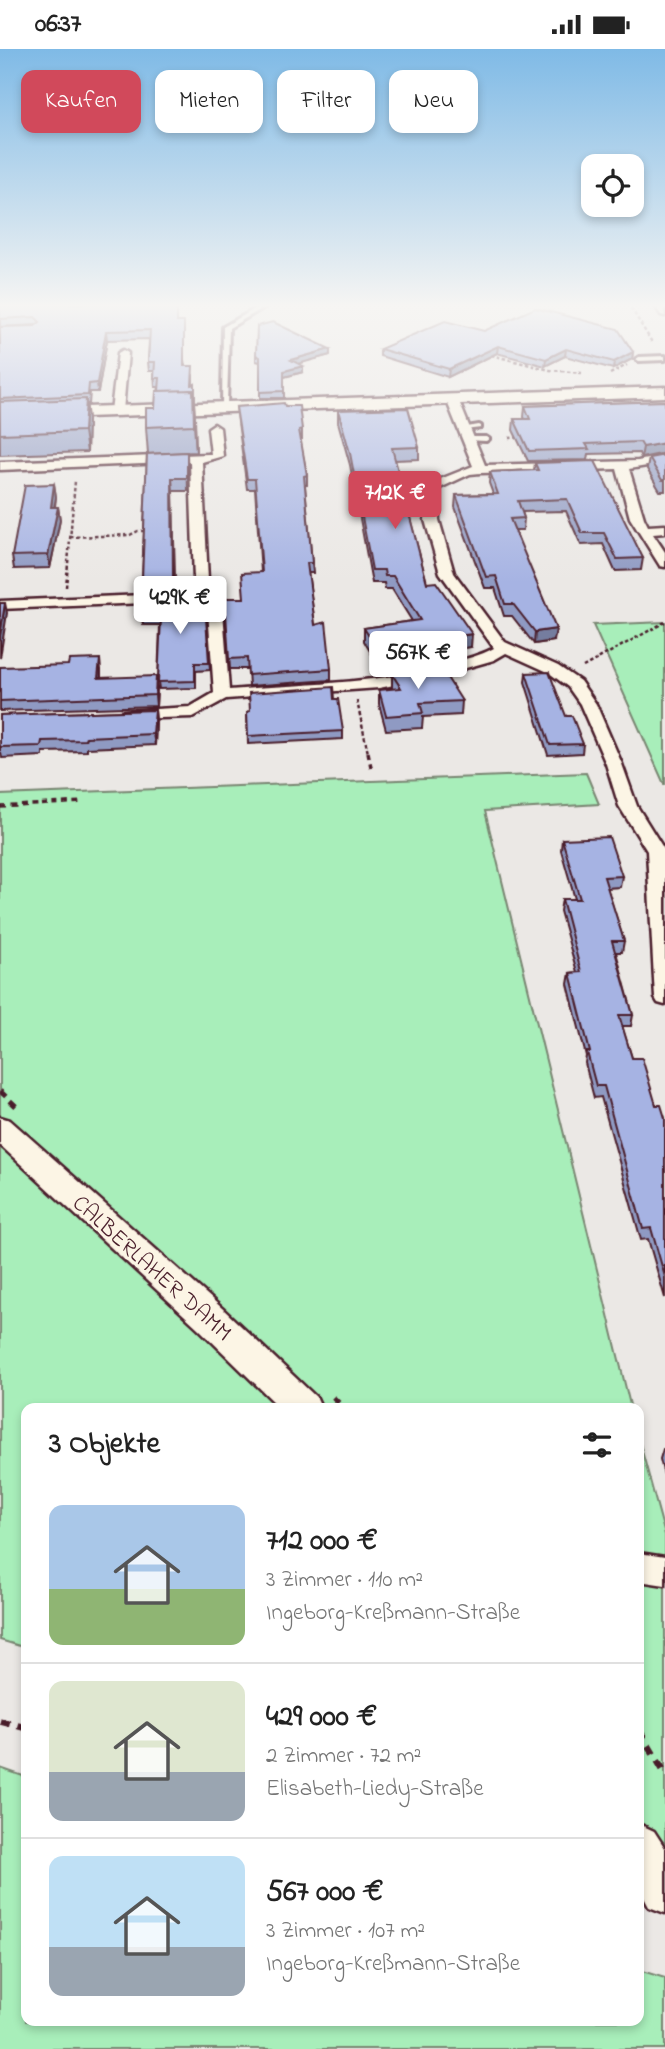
<!DOCTYPE html>
<html lang="de">
<meta charset="utf-8">
<style>
:root{--surface:#fff;--page:#f2f2f2;--text:#222;--muted:#767676;--line:#e0e0e0;--accent:#d1495b}
body{margin:0;font-family:"Indie Flower",sans-serif;background:var(--page);color:var(--text);height:100vh;display:flex;flex-direction:column;font-size:26px;white-space:nowrap}
*{box-sizing:border-box;margin:0}
p{font-size:23px;color:var(--muted)}
.icon{flex:none;width:38px;height:38px;fill:none;stroke:currentColor;stroke-width:2;stroke-linecap:round;stroke-linejoin:round}
.map{position:relative;flex:1;overflow:hidden}
.sheet{position:absolute;left:21px;top:1354px;width:623px;height:623px;display:flex;flex-direction:column;background:var(--surface);border-radius:14px;box-shadow:0 4px 10px #0003}
.sheet>*{flex:none}
.banner{position:absolute;left:21px;top:21px;width:623px;height:63px;display:flex;gap:14px}
.fabs{position:absolute;left:581px;top:105px;display:grid;gap:14px}
.fabs a{display:grid;place-items:center;width:63px;height:63px;border-radius:14px;background:var(--surface);box-shadow:0 4px 10px #0003;font-size:35px}
.price{position:absolute;translate:-50% -60px;padding:0 16px;border-radius:7px;background:#fff;color:#222;font-size:23px;line-height:46px;filter:drop-shadow(0 2px 4px #0008)}
.price::after{content:'';position:absolute;left:50%;top:42px;width:21px;height:16px;margin-left:-10px;background:inherit;clip-path:polygon(0 0,100% 0,50% 100%)}
.price.active{background:var(--accent);color:#fff}
ul{padding:0;list-style:none}
li{display:flex;align-items:center;gap:21px;height:175px;padding:0 28px}
li+li{border-top:2px solid var(--line)}
li span{display:grid;place-items:center;flex:none;width:196px;height:140px;border-radius:14px;color:#555}
li>.icon{margin-inline-start:auto}
span .icon{width:84px;height:84px;fill:#fffc;stroke-width:1}
li b{font-size:30px}
h2{display:flex;justify-content:space-between;align-items:center;height:84px;padding:0 28px;font-size:30px}
.chip{padding:0 24px;border-radius:14px;background:var(--surface);box-shadow:0 4px 10px #0003;font-size:24px;line-height:63px}
.chip.active{background:var(--accent);color:#fff}
.status{display:flex;justify-content:space-between;align-items:center;height:49px;padding:0 35px;background:var(--surface);direction:ltr}
.status svg{height:19px;fill:currentColor}
.map>svg:first-child{display:block}
.green{fill:#a8eeba;stroke:#798672;stroke-width:2}
.lines{fill:none;stroke-linecap:round;stroke-linejoin:round}
.service-casing{stroke:#4a1f2b;stroke-width:6}
.minor-casing{stroke:#4a1f2b;stroke-width:5}
.tertiary-casing{stroke:#4a1f2b;stroke-width:5}
.path-far3{stroke:#4a1f2b;stroke-width:2.5;stroke-dasharray:3.5 2.5;stroke-linecap:butt}
.path-far2{stroke:#4a1f2b;stroke-width:3.5;stroke-dasharray:6 4.5;stroke-linecap:butt}
.path-far1{stroke:#4a1f2b;stroke-width:5;stroke-dasharray:8 6;stroke-linecap:butt}
.path{stroke:#4a1f2b;stroke-width:7;stroke-dasharray:10 8;stroke-linecap:butt}
.service{fill:#fcf5e5;fill-rule:evenodd}
.minor{fill:#fcf5e5;fill-rule:evenodd}
.tertiary{fill:#fcf5e5;fill-rule:evenodd}
.wall{fill:#8f9ac3;stroke:#4a1f2b;stroke-width:2}
.shaded-wall{fill:#747d9f;stroke:#4a1f2b;stroke-width:2}
.building{fill:#a6b3e3;stroke:#4a1f2b;stroke-width:2}
.labels{text-anchor:middle;stroke-width:6;stroke-linejoin:round;paint-order:stroke}
.street-label{font-size:23px;fill:#4a1f2b;stroke:#fcf5e5}
</style>
<div class="status"><b>06:37</b><svg viewBox="0 0 49 12"><path d="M0 12V9h3v3zM5 12V6h3v6zM10 12V3h3v9zM15 12V0h3v12zM26 1h20v11H26zM47 4h2v5h-2z"/></svg></div>
<div class="map">
<svg width="665" height="2000" viewBox="0 0 665 2000">
<rect width="100%" height="100%" fill="#ebe8e5"/>
<filter id="ink" filterUnits="userSpaceOnUse"><feTurbulence type="fractalNoise" baseFrequency=".0143" numOctaves="2"/><feDisplacementMap in="SourceGraphic" scale="14" xChannelSelector="R" yChannelSelector="G"/><feConvolveMatrix kernelMatrix="1 2 1 2 8 2 1 2 1" color-interpolation-filters="sRGB"/></filter>
<g filter="url(#ink)">
<!-- green -->
<path class="green" d="M665,573V735H664L593,576Z
M586,724L599,755L485,762L631,1360H26V1599L0,1591V746Z
M639,1391L665,1486V1796L639,1787Z
M0,1719L26,1728V1972H639V1921L665,1929V2000H0Z"/>
<g class="lines">
<!-- service casing -->
<g class="service-casing">
<path id="service" d="M260,257L265,258L229,279L227,358L222,359L223,278Z
M665,307V311L639,312L636,310L639,308Z
M479,376L481,377V379L464,381L461,379Z
M468,388H486L489,390L486,392L466,391L465,390Z"/>
</g>
<!-- minor casing -->
<g class="minor-casing">
<path id="minor" d="M653,254H663L665,267L661,266Z
M123,301L128,304L123,362L117,365L111,362L118,304Z
M448,348L458,350L485,416L638,412L665,406V414L629,420L644,469L648,477L665,476V484L653,485L665,503V518L660,517L630,469L617,420L480,424L470,425L438,440L439,471L454,524L505,593L558,617L580,632L596,655L622,715L637,757L665,802V956L658,954L655,949L647,802L619,757L606,715L580,655L568,638L548,623L506,604L494,611L434,628L379,639L226,650L193,668L128,670L120,665L122,662L190,658L214,644L207,548L193,552L0,560V552L192,544L201,541L194,532L190,413L0,421V413L208,405H211L208,379L214,375L220,379L223,407L202,413L208,531L222,549L229,641C303,635 378,635 449,615C464,610 480,607 494,599L440,524L425,471L428,435L473,417L446,350Z
M639,1504L665,1508V1536L639,1532Z"/>
</g>
<!-- tertiary casing -->
<g class="tertiary-casing">
<path id="tertiary" d="M665,338V348L0,371V361Z
M0,1068L10,1071L222,1259L317,1349L322,1360H281L198,1279L0,1096Z
M639,1775L654,1782L665,1799V1864L649,1858L639,1839Z"/>
</g>
<!-- path-far3 -->
<path class="path-far3" d="M628,254L653,295
M491,306L550,321L582,324
M610,325L627,316
M509,389L522,388
M70,488L130,486L138,482H149
M66,538L75,432
M583,618L665,573
M357,652L368,704"/>
<!-- path-far2 -->
<path class="path-far2" d="M368,703L372,723
M0,758L82,753"/>
<!-- path-far1 -->
<path class="path-far1" d="M0,1042L17,1058
M333,1348L345,1360"/>
<!-- path -->
<path class="path" d="M0,1672L26,1679
M639,1681L665,1724"/>
<!-- service -->
<use href="#service" class="service"/>
<!-- minor -->
<use href="#minor" class="minor"/>
<!-- tertiary -->
<use href="#tertiary" class="tertiary"/>
</g>
<!-- wall -->
<path class="wall" d="M0,254L178,273L185,317L193,326V336L195,335V352H194L196,403L148,405L146,378L155,359L159,338H155L154,322H149L148,313L149,290L107,291L98,343H90L89,355H86L88,371L87,403L0,406V278L36,276L0,278Z
M484,282L633,303L632,310L613,320L565,307L545,317L497,304L448,328L380,307V300Z
M256,306H330L299,314L303,323L284,328V349H260V313L256,312Z
M665,352L641,409L639,404L588,405L587,411L528,412L513,381L514,370H525L524,368L525,357Z
M285,357L302,380V390H300L307,426V436H305L312,514L313,524H308L315,576L331,620V631L249,637L248,620H230L225,549H244L261,523L255,440H247L236,358Z
M338,361L419,398V410L395,411L427,534L471,598L430,604L384,626L364,592V579L412,572L392,540H385L384,534H372L350,416L338,373Z
M187,403L188,442H173L175,542L144,543L142,530L147,405Z
M665,406V442H660L647,420L649,409Z
M535,414L643,509L641,521L615,522L603,495L581,496L566,462L522,463L524,469L523,481H515L554,592L534,595L512,567H504L495,539H485L455,458L456,446L493,445L489,434L490,423L534,421Z
M54,435L56,448L55,458H58L60,471L50,519L14,520L12,507Z
M200,554H205L210,621L196,622V639L159,640L158,633L160,576H143L142,569Z
M0,618L101,621V629L157,638L156,657L0,662Z
M526,624L566,667L583,695L582,704L548,706L525,633Z
M392,625L462,652L461,666L423,668L422,679L386,681L379,655V641L392,640Z
M334,650L343,682V690L248,695L247,663Z
M155,661L156,672L155,696L87,699V702L43,703V707L2,709L1,704H0V666Z
M562,790L622,827L620,838L607,839L624,892L622,903H616L633,966L631,977H622L632,1009L656,1056L665,1069V1249L648,1190L641,1191L601,1048L594,1049L585,1014L586,1007L568,935L570,924L577,923L560,862L562,850H575L561,801Z
M663,1400H665V1430L660,1410Z"/>
<!-- shaded-wall -->
<path class="shaded-wall" d="M106,282L107,291L98,343L97,334Z
M498,297L497,304L448,328L449,320Z
M330,300V306L291,317V311Z
M566,300L565,307L545,317L546,310Z
M633,303L632,310L613,320L614,313Z
M303,317V323L284,328V322Z
M193,341L195,367L196,403L194,376Z
M86,350L88,371L87,403L84,382Z
M665,394V404L641,409L643,398Z
M172,429L173,442L175,542L173,529Z
M54,435L56,448L52,471L51,458Z
M58,458L60,471L50,519L48,506Z
M5,554L7,564L0,609V586Z
M556,580L554,592L534,595L535,583Z
M472,585L471,598L430,604V617L384,626V612L423,592Z
M100,610L101,621L100,640L98,629Z
M156,627L157,638L156,657L155,646Z
M155,661L156,672L155,696L153,685Z"/>
<!-- building -->
<path class="building" d="M0,254H177V273H184V317H193L192,336L195,335V343H193V341L159,342L160,329H154L155,313H148L150,281L106,282L97,334L89,335L88,346L0,350V278L35,277L40,273L35,268L0,270Z
M535,259L618,280L633,303L614,313L566,300L546,310L498,297L449,320L380,300L445,272L484,282Z
M273,273L330,300L291,311L303,317L284,322V342L260,343V308L256,306L257,277Z
M193,341L194,376L146,378V359H155L156,342Z
M86,350L84,382L0,385V353Z
M665,352V394L643,398L640,393L586,395L589,400L529,402L514,370H530L525,357Z
M284,354L285,357H299L302,380L299,381L307,426L304,427L312,514H307L315,576L326,573L331,620L248,626L247,609L229,610L225,549H244L242,524L262,523L255,430H247L236,358Z
M408,359L419,398L392,399L427,534L436,533L472,585L423,592L430,604L384,612L364,579L420,571L393,527H385L384,521H372L350,404L338,361Z
M187,403V429H172L173,529L142,530L147,405Z
M665,406V431H662L649,409Z
M595,412L643,509L617,510L604,484H582L567,450L518,452L524,469L510,470L556,580L535,583L513,555H505L496,527L486,528L456,446L498,445L490,423L538,421L535,414Z
M54,435L51,458H58L48,506L12,507L25,436Z
M200,548V554H205L209,614H195V632L158,633L161,569H142L143,550Z
M0,554H5L0,586Z
M100,610L98,629L156,627L155,646L0,652V618L68,616L69,611Z
M439,616L462,652L420,654L423,664L386,667L379,641L401,639L392,625Z
M549,623L566,667H572L583,695L550,696L526,624Z
M333,638L334,650H338L343,682L248,687L247,663L250,662L249,644Z
M155,661L153,685L86,688L85,691L42,692L41,697L0,698V666Z
M609,788L622,827L604,828L624,892H612L633,966H619L632,1009H642L656,1056H661L665,1069V1228L651,1179L643,1180L604,1037H596L587,1003H590L570,924L581,923L562,850H580L562,790Z"/>
</g>
<!-- sky -->
<linearGradient id="sky" x2="0" y2="1"><stop stop-color="#7fbae6"/><stop offset="0.48" stop-color="#f6f5f3"/><stop offset="1" stop-color="#f6f5f3" stop-opacity="0"/></linearGradient>
<rect width="665" height="534" fill="url(#sky)"/>
<g class="labels">
<!-- street labels -->
<g class="street-label">
<text transform="translate(153 1218) rotate(42)" y="8">CALBERLAHER DAMM</text>
</g>
</g>
</svg>
<div class="fabs">
<a><svg class="icon" aria-label="locate" viewBox="0 0 24 24"><circle cx="12" cy="12" r="6"/><path d="M12 2v4M12 18v4M2 12h4M18 12h4"/></svg></a>
</div>
<b class="price active" style="left:395px;top:482px">712K €</b>
<b class="price" style="left:180px;top:587px">429K €</b>
<b class="price" style="left:418px;top:642px">567K €</b>
<div class="banner">
<a class="chip active">Kaufen</a>
<a class="chip">Mieten</a>
<a class="chip">Filter</a>
<a class="chip">Neu</a>
</div>
<section class="sheet">
<h2>3 Objekte<svg class="icon" aria-label="filters" viewBox="0 0 24 24"><path d="M4 7h16M4 17h16"/><circle cx="9" cy="7" r="2"/><circle cx="15" cy="17" r="2"/></svg></h2>
<ul>
<li><span style="background:linear-gradient(#a9c7e8 60%,#8fb573 0)"><svg class="icon" aria-label="home" viewBox="0 0 24 24"><path d="M3 11l9-7 9 7M6 9v11h12V9"/></svg></span><div><b>712 000 €</b><p>3 Zimmer · 110 m²</p><p>Ingeborg-Kreßmann-Straße</p></div></li>
<li><span style="background:linear-gradient(#dfe7d0 65%,#9aa5b1 0)"><svg class="icon" aria-label="home" viewBox="0 0 24 24"><path d="M3 11l9-7 9 7M6 9v11h12V9"/></svg></span><div><b>429 000 €</b><p>2 Zimmer · 72 m²</p><p>Elisabeth-Liedy-Straße</p></div></li>
<li><span style="background:linear-gradient(#bfe0f5 65%,#9aa5b1 0)"><svg class="icon" aria-label="home" viewBox="0 0 24 24"><path d="M3 11l9-7 9 7M6 9v11h12V9"/></svg></span><div><b>567 000 €</b><p>3 Zimmer · 107 m²</p><p>Ingeborg-Kreßmann-Straße</p></div></li>
</ul>
</section>
</div>
